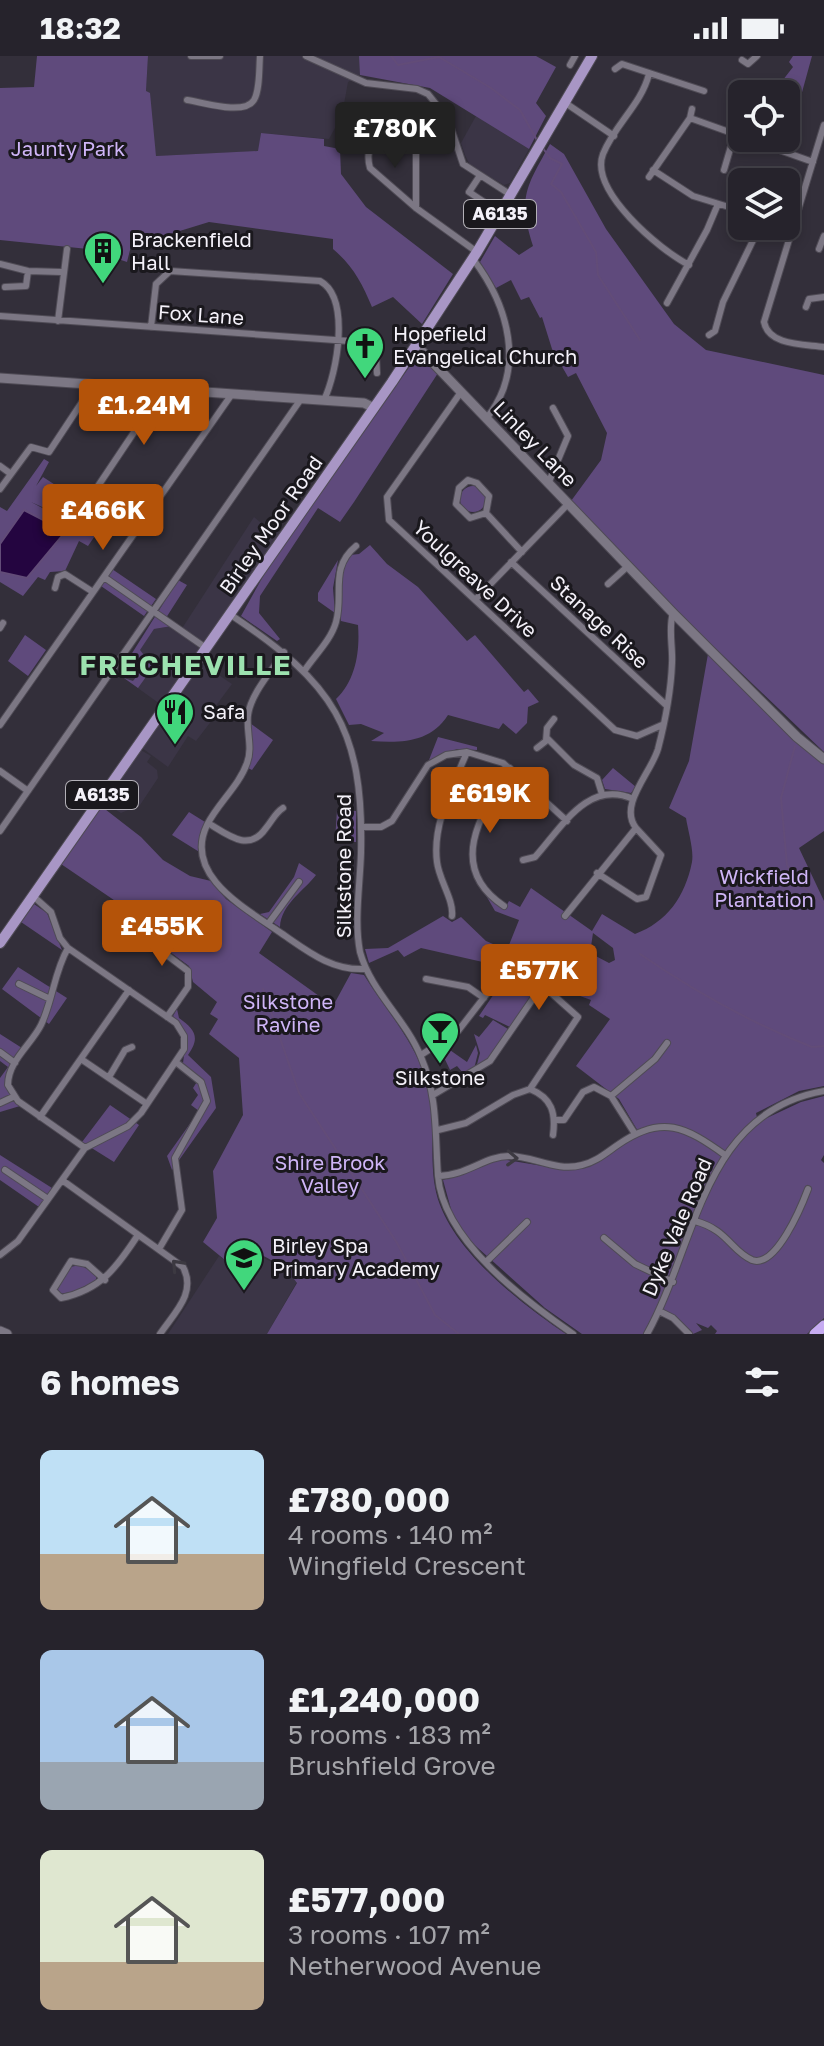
<!DOCTYPE html>
<meta charset="utf-8">
<style>
:root{--surface:#26232c;--page:#322f38;--text:#f1f3f6;--muted:#a4a4a9;--line:#424048;--accent:#b45309}
body{margin:0;font-family:"Golos Text",sans-serif;background:var(--page);color:var(--text);height:100vh;display:flex;flex-direction:column;font-size:30px;white-space:nowrap}
*{box-sizing:border-box;margin:0}
p{font-size:26px;color:var(--muted)}
.icon{flex:none;width:44px;height:44px;fill:none;stroke:currentColor;stroke-width:2;stroke-linecap:round;stroke-linejoin:round}
.map{position:relative;height:1278px;overflow:hidden}
.details{display:flex;flex-direction:column;background:var(--surface);flex:1}
.details>*{flex:none}
.buttons{position:absolute;left:728px;top:24px;display:grid;gap:16px}
.buttons a{display:grid;place-items:center;width:72px;height:72px;border-radius:12px;background:var(--surface);box-shadow:0 4px 12px #0003,0 0 0 2px var(--line);font-size:40px}
.price{position:absolute;translate:-50% -68px;padding:0 18px;border-radius:8px;background:var(--accent);color:#fff;font-size:26px;line-height:52px;filter:drop-shadow(0 2px 4px #0008)}
.price::after{content:'';position:absolute;left:50%;top:48px;width:24px;height:18px;margin-left:-12px;background:inherit;clip-path:polygon(0 0,100% 0,50% 100%)}
.price.on{background:#222;color:#fff}
ul{padding:0;list-style:none}
li{display:flex;align-items:center;gap:24px;height:200px;padding:0 40px}
li span{display:grid;place-items:center;flex:none;width:224px;height:160px;border-radius:12px;color:#555}
li>.icon{margin-inline-start:auto}
span .icon{width:96px;height:96px;fill:#fffc;stroke-width:1}
li b{font-size:34px}
h2{display:flex;justify-content:space-between;align-items:center;height:96px;padding:0 40px;font-size:34px}
.status{display:flex;justify-content:space-between;align-items:center;height:56px;padding:0 40px;background:var(--surface);direction:ltr}
.status svg{height:22px;fill:currentColor}
.map>svg:first-child{display:block}
.built{fill:#3b3546}
.green{fill:#5f4a7c;fill-rule:evenodd}
.water{fill:#240540;stroke:#624c78;stroke-width:2}
.lines{fill:none;stroke-linecap:round;stroke-linejoin:round}
.stream{stroke:#624c78;stroke-width:2}
.street-casing{stroke:#4f4b55;stroke-width:8}
.secondary-casing{stroke:#4f4b55;stroke-width:11}
.primary-casing{stroke:#4f4b55;stroke-width:12}
.highway-casing{stroke:#4f4b55;stroke-width:13}
.street{stroke:#7c7784;stroke-width:6}
.secondary{stroke:#7c7784;stroke-width:9}
.primary{stroke:#a896c5;stroke-width:10}
.highway{stroke:#c6abf1;stroke-width:11}
.oneway{stroke:#3c3941}
.labels{text-anchor:middle;stroke-width:6;stroke-linejoin:round;paint-order:stroke}
.shield{fill:#1a181d;stroke:#b3b0b7;stroke-width:2}
.shield-label{font-size:18px;font-weight:bold;fill:#f4f1f9}
.park-label{font-size:20px;fill:#cfb5f7;stroke:#1a181d}
.poi-label{font-size:20px;fill:#f4f1f9;stroke:#1a181d;text-anchor:start}
.street-label{font-size:20px;fill:#f4f1f9;stroke:#1a181d}
.district-label{font-size:28px;font-weight:bold;letter-spacing:2px;fill:#9ce2af;stroke:#1a181d}
</style>
<div class="status"><b>18:32</b><svg viewBox="0 0 49 12"><path d="M0 12V9h3v3zM5 12V6h3v6zM10 12V3h3v9zM15 12V0h3v12zM26 1h20v11H26zM47 4h2v5h-2z"/></svg></div>
<div class="map">
<svg width="824" height="1278" viewBox="0 0 824 1278">
<rect width="100%" height="100%" fill="#332f3a"/>
<!-- built -->
<path class="built" d="M144,0H359L362,4L360,19L348,26L342,59L329,83L261,77L259,95L156,100L146,35L148,1Z
M476,60L529,93L510,127L504,129L470,109L465,99L461,87Z
M254,461L272,476L288,475L201,607L232,628L212,655L216,659L196,685L188,680L168,711L134,686L160,648L121,620L154,573L172,570L181,574Z
M139,693L151,700L147,706L157,714L158,722L140,749L121,757L103,746Z
M241,1192L279,1209L298,1224L267,1278H168L219,1200L225,1204L231,1194Z"/>
<!-- green -->
<path class="green" d="M37,0H148L146,35L150,37L156,100L258,95L261,77L324,83V90L340,93L341,118L366,151L453,218L422,268L393,241L372,251C362,227 353,210 333,193V183L209,166L131,190L127,206L88,193L0,184V32L34,31Z
M359,0H536L556,11L536,47L546,60L529,93L430,32L360,19Z
M793,0H812L793,69L786,67V38H772L793,11L789,6Z
M550,88L564,98L606,173L674,268L706,294L824,319V696L666,545L571,445L601,404L607,377L576,317L568,321L552,293L542,261L540,262L529,241L521,244L511,224L496,232L480,206L495,180L519,199L533,190C517,141 527,130 550,88Z
M417,300H422L438,317L354,446L340,466L318,452L260,540L259,557L280,583L277,585L241,560L266,515Z
M44,403L49,406L36,430L43,421L63,434L49,454L31,446L50,456L61,440L68,443L65,448L101,471L88,490L79,485L65,515L50,516L45,524L38,521L23,540L0,526V451L7,455Z
M460 443a13 13 0 1 1 26 0a13 13 0 1 1-26 0Z
M370,489L387,508L418,531L467,585L475,579L524,636L528,633L539,646L528,651L527,667L516,678L503,667L499,673L448,659C430,687 401,687 371,685L384,677L361,668L349,669L336,643C356,624 360,595 358,569L341,565V519L350,499L359,498Z
M338,504L333,532L335,557L318,545V537Z
M112,513L156,543L144,560L101,530Z
M178,524L187,529L164,565L172,570L154,573L140,594L153,611L138,632L124,622L133,625L142,613L129,602Z
M25,579L46,594L28,620L8,605Z
M708,598L824,705V775L799,792L824,845V1030L799,1035L756,1057L758,1066L801,1046L824,1040V1099L821,1104L824,1107V1262L807,1278H715L717,1275L711,1269L708,1272L696,1267L702,1274L693,1278L658,1250L643,1278H582L545,1252L469,1184L454,1164L443,1124L501,1103L567,1114L585,1112L639,1077L619,1043L576,1010L610,963L589,949L591,944L496,909L421,892L404,901L398,894L369,907L365,893L388,892L443,860L452,866L461,861L486,885L507,894L519,864L495,855L484,836L504,854L509,845L520,851L531,832L592,875L602,858L635,878C667,866 685,841 692,806C694,794 688,775 686,762L669,752L689,705ZM593,877L613,892L615,904L609,907L590,897Z
M250,667L273,684L252,714L248,712L253,690Z
M438,681L477,691V694L457,693L429,704Z
M613,712L636,731L631,737L605,733L602,724Z
M101,750L141,781L163,804L190,820L211,825L226,843L272,876L259,897L333,950L351,917L364,919C385,953 413,983 426,1023C437,1059 429,1095 435,1131C445,1190 519,1246 566,1278H267L297,1227C285,1209 253,1190 231,1194L225,1204L203,1186L217,1162L213,1115L243,1059L239,1002L209,978L218,963L210,958L217,946L193,926L189,910L136,871L127,860L130,855L61,808Z
M337,754L356,755V786L335,785Z
M189,756L205,766L201,797L172,779Z
M299,807L316,819C305,834 281,848 280,871L260,858L269,856L294,821Z
M34,848L47,857L62,894L21,866Z
M18,911L67,942L49,968L2,933Z
M515,920L542,932L536,934L510,971L485,959L483,962L479,960L500,929L506,932Z
M177,953L179,962C196,974 200,982 188,999L211,1021L216,1052L172,1114L167,1100L199,1055L191,1049L198,1039L193,1032L200,1021L183,1007C186,986 187,978 173,960Z
M493,964L508,973L489,1004L476,1012L480,997L474,978L479,981Z
M0,978L22,992C8,1012 0,1033 20,1050L0,1056V1022L8,1011L0,1005Z
M476,989L478,997L474,1013L439,1031L463,1017L457,1010L450,1014L441,995L447,992L467,1006Z
M110,1049L139,1069L114,1106L82,1086Z
M0,1099L52,1132L39,1151L0,1124Z
M80,1209L96,1218V1225L72,1236L59,1238L56,1234L70,1211Z"/>
<!-- water -->
<path class="water" d="M24,454L57,471L62,480L27,522L0,516V488Z"/>
<g class="lines">
<!-- stream -->
<path class="stream" d="M391,0L398,9L439,1L491,32L520,54L538,86
M542,91L550,102L562,108L551,128L561,136L596,196L598,219L640,284
M795,690L781,742L787,809L796,824L824,849
M640,898C695,936 749,966 812,991L824,990
M263,933L299,1037L397,1187L435,1259L459,1278"/>
<!-- street casing -->
<g class="street-casing">
<path id="street" d="M191,0H220
M306,0L366,27L417,33L428,38L448,63L463,108L511,139
M742,4L748,8L757,0
M570,9L575,0
M615,13L622,8L704,35
M649,18C641,49 615,68 603,98C589,135 660,194 689,209
M187,44C202,46 244,60 254,44C260,34 259,12 260,0
M567,48L614,80
M690,62L813,106
M824,69L764,266C769,290 804,288 824,291
M653,114L693,140L742,155
M724,114L734,80
M479,121L469,136L484,146
M649,121L690,62L692,53
M416,152V89L392,69C373,71 365,94 370,112L416,152L477,196
M819,193L824,180
M473,203C508,249 527,313 486,363
M0,208L28,215L61,216
M5,231L26,230L28,215
M667,247L707,174L718,148
M806,251L809,243L824,241
M0,260L363,286L376,299L377,317
M58,265L67,193
M151,271L156,228L170,215L320,225C351,242 337,317 324,344
M709,279L715,275L723,246L760,170
M461,336L387,441L389,464L615,674L637,680L662,669
M0,410L11,418
M548,428L568,380L553,352
M0,433L31,391L49,396L94,328
M94,436L163,333
M486,457L489,440L477,427L468,424L459,432L456,448L470,462L486,457L522,496
M511,506L666,649
M104,521L206,592
M608,528L628,510
M55,532L58,521L65,518L93,536
M475,544L568,448
M231,559C333,627 364,672 361,797C360,829 354,865 360,896C371,936 405,962 421,1001C438,1041 435,1078 438,1120C443,1184 524,1244 573,1278
M0,572L3,567
M284,596C272,615 251,637 248,659C246,676 253,691 247,707C239,730 218,747 207,769C183,819 245,852 278,875C305,893 330,915 365,913
M305,614C315,599 331,584 336,566C344,538 329,512 356,490
M0,669L232,338
M547,682L574,709L597,722L602,738
M537,692L546,685L547,672L554,663
M0,715L28,735
M208,767C228,779 249,797 266,772C272,765 275,757 283,752
M361,771H381L392,765L428,709L446,699L467,696L503,707L567,765
M0,775L301,343
M523,804L535,801C562,771 588,723 633,743
M597,817L637,843L646,841L661,799L636,772
M504,850C445,811 482,756 510,712
M452,860C454,844 439,824 437,806C432,768 453,730 467,696
M565,860L636,772C618,749 651,717 658,693C665,666 671,635 672,607C673,591 668,572 673,557
M268,868L299,826
M127,869L188,915V931L167,961
M68,892C54,916 53,944 41,969C31,989 8,1005 8,1029L18,1045L85,1092
M426,923L468,931L484,942
M19,928L50,943
M0,996L15,1007
M421,999L458,975L496,926L502,923
M81,1003L147,1048
M109,1021L125,994L132,991
M433,1039L490,1005L539,934L550,936L578,961L530,1033
M611,1040L655,1003L667,987
M0,1047L13,1041
M40,1061L129,934
M555,1064H564L583,1036L594,1031L611,1040L635,1078
M438,1074L466,1067L513,1039L530,1033C552,1042 556,1057 553,1079
M5,1114L48,1143
M438,1120C466,1120 485,1100 509,1100C534,1100 556,1116 582,1109C596,1106 607,1096 619,1088C662,1058 686,1071 725,1099
M62,1124L183,1211C197,1237 174,1257 160,1278
M695,1165C728,1174 731,1195 752,1204C776,1213 802,1149 808,1133
M604,1182L635,1208L673,1226
M159,1193L182,1154L175,1102L207,1045L201,1026L177,1007
M0,1199L18,1185L85,1092L128,1070L141,1057L184,993V980L176,967L68,892L60,882L51,856L33,840
M487,1205L527,1166
M105,1224L87,1208L71,1205L53,1234L61,1242C101,1234 117,1211 138,1179
M659,1255L673,1262L689,1278
M647,1278C697,1188 702,1056 824,1035"/>
</g>
<!-- secondary casing -->
<g class="secondary-casing">
<path id="secondary" d="M416,289L673,557L797,681L824,703
M0,322L364,347L374,352
M0,1275L7,1278"/>
</g>
<!-- primary casing -->
<g class="primary-casing">
<path id="primary" d="M0,887L392,326L477,196L592,0"/>
</g>
<!-- highway casing -->
<g class="highway-casing">
<path id="highway" d="M815,1278L824,1270"/>
</g>
<!-- street -->
<use href="#street" class="street"/>
<!-- secondary -->
<use href="#secondary" class="secondary"/>
<!-- primary -->
<use href="#primary" class="primary"/>
<!-- highway -->
<use href="#highway" class="highway"/>
</g>
<!-- one-way arrows -->
<defs><path id="oneway-chevron" d="M-2-3.5L2.5 0L-2 3.5" fill="none" stroke-width="1.6" stroke-linecap="round" stroke-linejoin="round" transform="scale(2)"/></defs>
<g class="oneway">
<use href="#oneway-chevron" transform="translate(512 1102) rotate(2)"/>
<use href="#oneway-chevron" transform="translate(177 1209) rotate(-133)"/>
</g>
<!-- icons -->
<defs>
<g id="building-pin" transform="scale(2)"><path d="M0 17L-7.5 6A9.5 9.5 0 1 1 7.5 6Z" fill="#41d77c" stroke="#1a181d"/><path d="M-4-6H4V6H1V3H-1V6H-4ZM-2.5-4.3h1.7v1.8h-1.7ZM.8-4.3h1.7v1.8H.8ZM-2.5-1h1.7V.8h-1.7ZM.8-1h1.7V.8H.8Z" fill="#111"/></g>
<g id="church-pin" transform="scale(2)"><path d="M0 17L-7.5 6A9.5 9.5 0 1 1 7.5 6Z" fill="#41d77c" stroke="#1a181d"/><path d="M-1.2-6h2.4v3.5h3.3v2.4h-3.3V6h-2.4V-.1h-3.3v-2.4h3.3Z" fill="#111"/></g>
<g id="restaurant-pin" transform="scale(2)"><path d="M0 17L-7.5 6A9.5 9.5 0 1 1 7.5 6Z" fill="#41d77c" stroke="#1a181d"/><path d="M-5-6h1v4h1v-4h1v4h1v-4h1v5L-1.5 .5V6h-2V.5L-5-1ZM5-6V6H3V1.5H1.5Q1.5-4 5-6Z" fill="#111"/></g>
<g id="bar-pin" transform="scale(2)"><path d="M0 17L-7.5 6A9.5 9.5 0 1 1 7.5 6Z" fill="#41d77c" stroke="#1a181d"/><path d="M-6-5H6L.8 .8V4.5H3.5V6h-7V4.5H-.8V.8Z" fill="#111"/></g>
<g id="school-pin" transform="scale(2)"><path d="M0 17L-7.5 6A9.5 9.5 0 1 1 7.5 6Z" fill="#41d77c" stroke="#1a181d"/><path d="M0-5L7-2L0 1L-7-2ZM-4 1L0 2.5L4 1V4Q0 6-4 4Z" fill="#111"/></g>
</defs>
<g fill-rule="evenodd">
<use href="#building-pin" x="103" y="195"/>
<use href="#church-pin" x="365" y="290"/>
<use href="#restaurant-pin" x="175" y="656"/>
<use href="#bar-pin" x="440" y="975"/>
<use href="#school-pin" x="244" y="1202"/>
</g>
<g class="labels">
<!-- shield labels -->
<g class="shield">
<rect x="464" y="144" width="72" height="28" rx="6"/>
<rect x="66" y="725" width="72" height="28" rx="6"/>
</g>
<g class="shield-label">
<text x="500" y="164">A6135</text>
<text x="102" y="745">A6135</text>
</g>
<!-- park labels -->
<g class="park-label">
<text x="68" y="100">Jaunty Park</text>
<text x="764" y="828">Wickfield<tspan x="764" dy="23">Plantation</tspan></text>
<text x="288" y="953">Silkstone<tspan x="288" dy="23">Ravine</tspan></text>
<text x="330" y="1114">Shire Brook<tspan x="330" dy="23">Valley</tspan></text>
</g>
<!-- poi labels -->
<g class="poi-label">
<text x="131" y="191">Brackenfield<tspan x="131" dy="23">Hall</tspan></text>
<text x="393" y="285">Hopefield<tspan x="393" dy="23">Evangelical Church</tspan></text>
<text x="203" y="663">Safa</text>
<text x="440" y="1029" text-anchor="middle">Silkstone</text>
<text x="272" y="1197">Birley Spa<tspan x="272" dy="23">Primary Academy</tspan></text>
</g>
<!-- street labels -->
<g class="street-label">
<text transform="translate(201 259) rotate(4)" y="7">Fox Lane</text>
<text transform="translate(535 388) rotate(46)" y="7">Linley Lane</text>
<text transform="translate(271 469) rotate(-55)" y="7">Birley Moor Road</text>
<text transform="translate(475 523) rotate(43)" y="7">Youlgreave Drive</text>
<text transform="translate(599 566) rotate(43)" y="7">Stanage Rise</text>
<text transform="translate(344 810) rotate(-90)" y="7">Silkstone Road</text>
<text transform="translate(677 1171) rotate(-67)" y="7">Dyke Vale Road</text>
</g>
<!-- district labels -->
<g class="district-label">
<text x="186" y="619">FRECHEVILLE</text>
</g>
</g>
</svg>
<div class="buttons">
<a><svg class="icon" aria-label="locate" viewBox="0 0 24 24"><circle cx="12" cy="12" r="6"/><path d="M12 2v4M12 18v4M2 12h4M18 12h4"/></svg></a>
<a><svg class="icon" aria-label="layers" viewBox="0 0 24 24"><path d="M12 4l9 5-9 5-9-5zM3 14l9 5 9-5"/></svg></a>
</div>
<b class="price on" style="left:395px;top:114px">£780K</b>
<b class="price" style="left:144px;top:391px">£1.24M</b>
<b class="price" style="left:103px;top:496px">£466K</b>
<b class="price" style="left:490px;top:779px">£619K</b>
<b class="price" style="left:162px;top:912px">£455K</b>
<b class="price" style="left:539px;top:956px">£577K</b>
</div>
<section class="details">
<h2>6 homes<svg class="icon" aria-label="filters" viewBox="0 0 24 24"><path d="M4 7h16M4 17h16"/><circle cx="9" cy="7" r="2"/><circle cx="15" cy="17" r="2"/></svg></h2>
<ul>
<li><span style="background:linear-gradient(#bfe0f5 65%,#b9a48a 0)"><svg class="icon" aria-label="home" viewBox="0 0 24 24"><path d="M3 11l9-7 9 7M6 9v11h12V9"/></svg></span><div><b>£780,000</b><p>4 rooms · 140 m²</p><p>Wingfield Crescent</p></div></li>
<li><span style="background:linear-gradient(#a9c7e8 70%,#9aa5b1 0)"><svg class="icon" aria-label="home" viewBox="0 0 24 24"><path d="M3 11l9-7 9 7M6 9v11h12V9"/></svg></span><div><b>£1,240,000</b><p>5 rooms · 183 m²</p><p>Brushfield Grove</p></div></li>
<li><span style="background:linear-gradient(#dfe7d0 70%,#b9a48a 0)"><svg class="icon" aria-label="home" viewBox="0 0 24 24"><path d="M3 11l9-7 9 7M6 9v11h12V9"/></svg></span><div><b>£577,000</b><p>3 rooms · 107 m²</p><p>Netherwood Avenue</p></div></li>
</ul>
</section>
